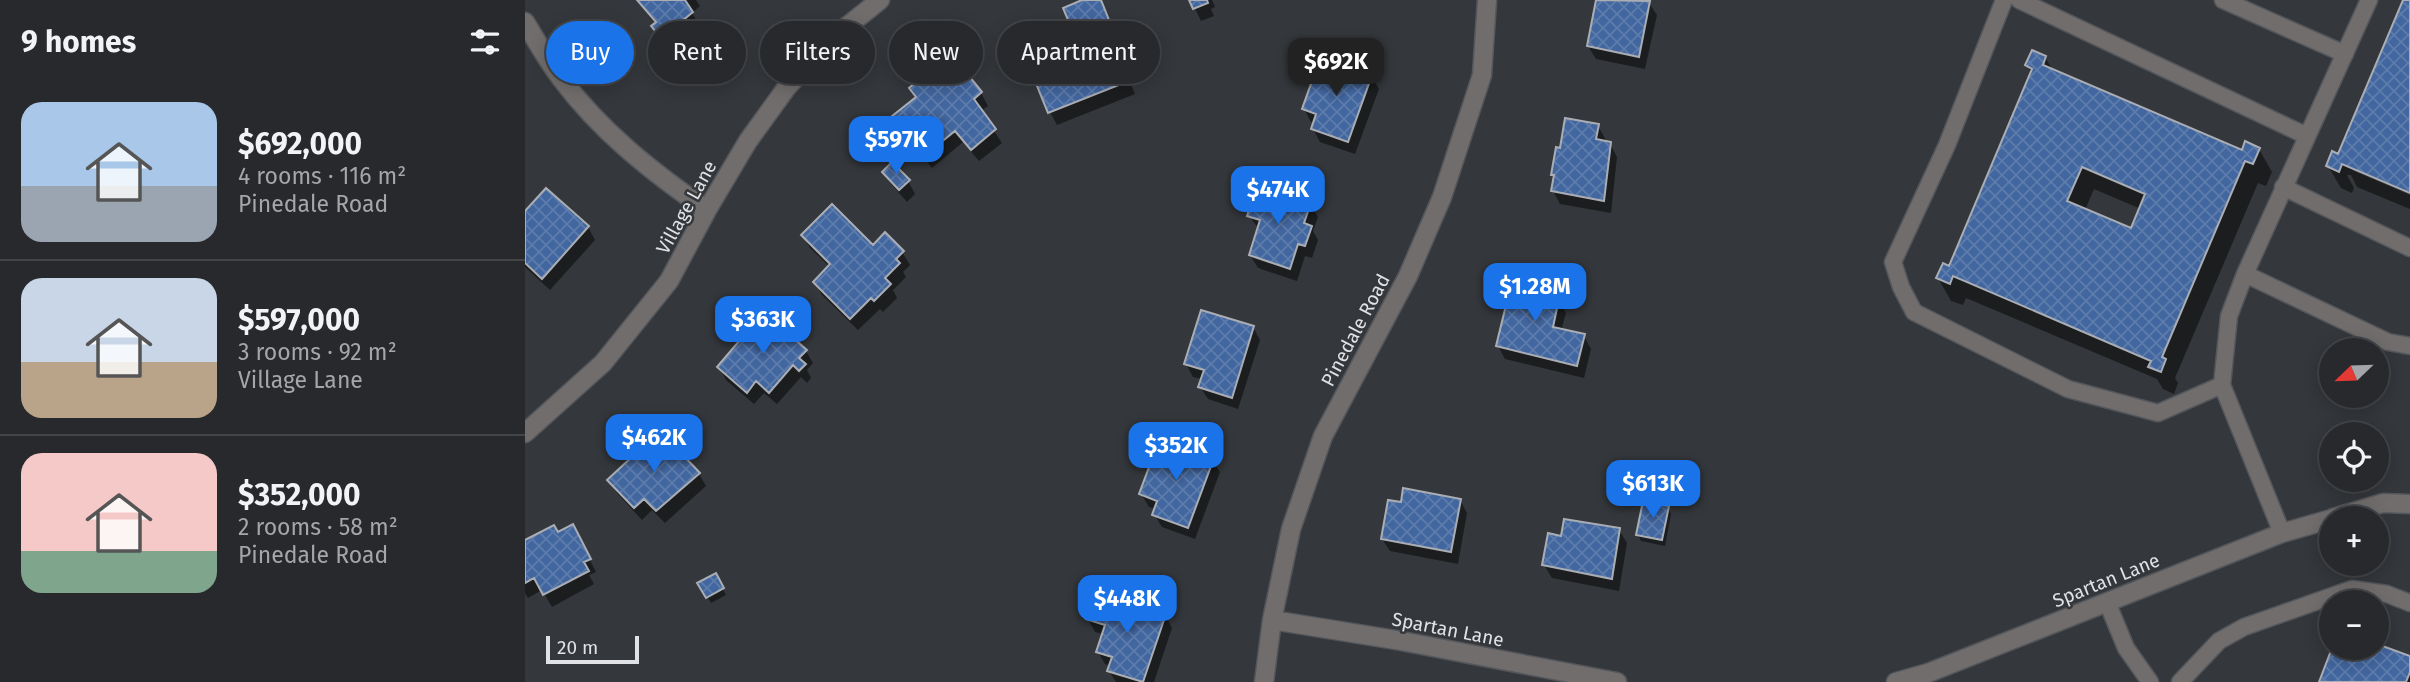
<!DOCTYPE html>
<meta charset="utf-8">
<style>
:root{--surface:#27292c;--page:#2f3134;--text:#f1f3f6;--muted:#a4a6a9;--line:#434548;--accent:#1a73e8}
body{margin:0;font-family:"Fira Sans",sans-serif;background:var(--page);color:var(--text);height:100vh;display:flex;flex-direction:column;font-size:26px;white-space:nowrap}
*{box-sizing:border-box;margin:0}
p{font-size:23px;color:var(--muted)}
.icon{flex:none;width:38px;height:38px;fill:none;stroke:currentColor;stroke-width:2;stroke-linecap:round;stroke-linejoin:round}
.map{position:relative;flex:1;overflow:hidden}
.drawer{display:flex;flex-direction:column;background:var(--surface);width:525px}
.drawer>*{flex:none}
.guide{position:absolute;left:21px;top:21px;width:665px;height:63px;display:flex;gap:14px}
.needle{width:46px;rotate:247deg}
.tools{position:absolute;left:1794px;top:338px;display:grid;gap:14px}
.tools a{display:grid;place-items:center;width:70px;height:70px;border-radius:50%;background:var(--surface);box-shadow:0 4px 18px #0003,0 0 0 2px var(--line);font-size:35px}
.scale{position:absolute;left:21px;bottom:18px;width:93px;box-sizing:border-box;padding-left:7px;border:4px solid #e0e2e5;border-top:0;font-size:19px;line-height:24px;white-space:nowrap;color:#e0e2e5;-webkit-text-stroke:5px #34373b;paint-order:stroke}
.price{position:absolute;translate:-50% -60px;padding:0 16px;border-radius:14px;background:var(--accent);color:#fff;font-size:23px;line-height:46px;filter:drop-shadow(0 2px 4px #0008)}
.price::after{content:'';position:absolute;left:50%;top:42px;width:21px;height:16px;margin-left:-10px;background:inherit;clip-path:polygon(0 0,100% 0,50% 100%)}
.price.selected{background:#222;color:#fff}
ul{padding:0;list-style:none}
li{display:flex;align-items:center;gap:21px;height:175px;padding:0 21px}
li+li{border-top:2px solid var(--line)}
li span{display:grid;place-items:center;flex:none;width:196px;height:140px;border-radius:21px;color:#555}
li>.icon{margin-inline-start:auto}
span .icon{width:84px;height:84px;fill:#fffc;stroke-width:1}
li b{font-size:30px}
h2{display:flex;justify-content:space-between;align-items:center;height:84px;padding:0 21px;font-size:30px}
.chip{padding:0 24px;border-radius:32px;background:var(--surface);box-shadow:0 4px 18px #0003,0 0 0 2px var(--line);font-size:24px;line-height:63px}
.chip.selected{background:var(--accent);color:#fff}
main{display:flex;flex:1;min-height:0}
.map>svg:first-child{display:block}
.shadow{fill:#0007;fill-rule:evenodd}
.building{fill:url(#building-cross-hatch);stroke:#aaaeb4;stroke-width:2;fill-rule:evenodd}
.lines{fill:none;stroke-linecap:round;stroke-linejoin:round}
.service-casing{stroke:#53565a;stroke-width:19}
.minor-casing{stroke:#53565a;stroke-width:21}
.service{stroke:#716d6d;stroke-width:16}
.minor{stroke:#716d6d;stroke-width:18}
.labels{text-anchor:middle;stroke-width:5;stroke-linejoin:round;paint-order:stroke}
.street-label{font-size:19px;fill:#e0e2e5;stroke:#34373b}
</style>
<main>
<section class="drawer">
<h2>9 homes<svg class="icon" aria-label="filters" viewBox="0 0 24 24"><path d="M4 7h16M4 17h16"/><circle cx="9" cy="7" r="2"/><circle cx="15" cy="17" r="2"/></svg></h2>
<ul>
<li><span style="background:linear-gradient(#a9c7e8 60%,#9aa5b1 0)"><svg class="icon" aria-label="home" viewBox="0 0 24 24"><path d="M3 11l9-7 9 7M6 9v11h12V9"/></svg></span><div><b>$692,000</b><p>4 rooms · 116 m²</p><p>Pinedale Road</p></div></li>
<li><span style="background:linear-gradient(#c9d6e8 60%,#b9a48a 0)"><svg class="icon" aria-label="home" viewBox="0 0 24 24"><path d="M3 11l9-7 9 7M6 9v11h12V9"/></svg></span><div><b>$597,000</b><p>3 rooms · 92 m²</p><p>Village Lane</p></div></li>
<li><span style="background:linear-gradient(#f6c9c9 70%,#7fa58c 0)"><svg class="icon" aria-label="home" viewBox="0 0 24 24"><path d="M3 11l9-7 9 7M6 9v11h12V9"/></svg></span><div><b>$352,000</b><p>2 rooms · 58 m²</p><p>Pinedale Road</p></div></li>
</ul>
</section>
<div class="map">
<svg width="1885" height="682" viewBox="0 0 1885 682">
<defs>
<pattern id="building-cross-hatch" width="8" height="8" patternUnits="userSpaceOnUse" patternTransform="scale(1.75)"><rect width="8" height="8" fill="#42669f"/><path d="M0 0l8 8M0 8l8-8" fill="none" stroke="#5d7cac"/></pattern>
</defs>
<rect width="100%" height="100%" fill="#34373b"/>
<!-- shadow -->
<path class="shadow" d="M111,0H171L175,6L167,13L174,25L144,50L128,27L131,24Z
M562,0H575L580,8L596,48L592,50L610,94L532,125L525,112L556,47Z
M666,0H687L690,7L686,9L689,16L676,21Z
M1071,0H1115L1124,3L1132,15L1120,69L1071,59L1063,46L1072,3Z
M1880,0H1885V191L1830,167L1827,170L1885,195V209L1832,187L1826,175H1822L1829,188L1827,193L1816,188L1803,166L1814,156Z
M1520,57L1528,71L1718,152L1734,149L1747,172L1741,186L1733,183L1650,378L1653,383L1649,394L1638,389L1632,379L1441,298L1438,305L1426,301L1413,278L1425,268L1507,74L1502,65ZM1569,189L1616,209L1607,230L1560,210Z
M846,76L854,89L830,154L795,142L788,129L790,123L786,122L779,109Z
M405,85L456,93L463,106L456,111L477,143L454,161L438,142L407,168L376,130L369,118Z
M1073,126L1080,138L1079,143L1085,144L1092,157L1086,213L1035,204L1028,191L1030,179L1028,174L1036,150Z
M359,173L383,181L390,194L382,202L367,185Z
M785,204L793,217L788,231L793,240L787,258L780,256L772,281L733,268L725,255L734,229L724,216Z
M0,214L63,227L70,240L25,290L0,267Z
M278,236L377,252L385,265L378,272L381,277L368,290L372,298L358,312L355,309L333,330L297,295L290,282L305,267L285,248Z
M1018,283L1025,298L1033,300L1041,313L1036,331L1059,336L1066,349L1059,378L980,359L973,346L983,303L978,296Z
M728,327L735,340L713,409L683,399L675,387L678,379L668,377L661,364Z
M281,351L288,363L282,370L286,378L282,383L276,377L252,404L239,393L229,404L201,380L194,367Z
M687,460L695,472L670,539L637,527L629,514L631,509L624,507L616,494Z
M174,474L181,486L140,523L127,510L117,520L92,493L85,481Z
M935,500L942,513L933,564L865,551L857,539L877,504Z
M1143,508L1146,514L1140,546L1116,541L1113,535Z
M1094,530L1102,543L1094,591L1027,578L1019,565L1038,538Z
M33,534L54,539L71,572L64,575L69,584L27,607L17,590L3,598L0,593V542Z
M190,575L201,595L186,603L175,584Z
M640,615L647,628L629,682H591L584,671L586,666L580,664L573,652L578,634L570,632L563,619Z
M1852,646L1885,658V682H1796L1809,648Z"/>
<!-- building -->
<path class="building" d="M112,0H160L168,12L136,38L126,26L131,22Z
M557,0H576L590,35L586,37L604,81L523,113L504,66L554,46L538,8Z
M664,0H682L683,3L668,9Z
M1071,0L1125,1L1114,57L1062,46Z
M1878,0H1885V193L1817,164L1814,172L1801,166L1807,151L1813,154Z
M1507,50L1521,56L1518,65L1717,150L1720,141L1735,148L1728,164L1720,161L1637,357L1641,359L1636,372L1623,367L1626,361L1428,276L1425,284L1411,278L1418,263L1424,266L1507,69L1500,65ZM1557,167L1620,194L1606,228L1542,201Z
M796,56L847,75L823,142L786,129L791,114L777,109Z
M431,60L457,92L449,99L471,129L446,150L430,131L399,156L366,117L391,97L384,88L400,75L405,82Z
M1040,118L1074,124L1071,139L1086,142L1079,201L1026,191L1029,175H1026L1031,147L1035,148Z
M367,162L385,180L374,190L357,172Z
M732,185L786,203L779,223L787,226L780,246L773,244L765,269L724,255L735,220L722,216Z
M21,188L64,226L17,279L0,263V211Z
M307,204L348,245L360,232L379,251L371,259L375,263L360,278L366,284L349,301L346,298L325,319L288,282L305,264L276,235Z
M982,273L1019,282L1016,295L1034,299L1028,327L1060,334L1052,366L971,346L983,297L976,296Z
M676,310L729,326L707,398L673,387L679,370L659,364Z
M239,312L282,350L274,358L281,364L274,371L268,365L244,393L231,381L222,393L192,367Z
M135,431L175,473L131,511L119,499L109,508L82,480Z
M635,438L689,458L663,528L627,515L632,501L614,494Z
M878,488L936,499L926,552L856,539L863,500L876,502Z
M1118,501L1144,506L1137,540L1111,535Z
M1039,519L1095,528L1087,579L1017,565L1023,533L1036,536Z
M48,524L66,559L59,562L64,571L18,595L9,578L0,583V540L29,525L33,532Z
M191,573L199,588L181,598L172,583Z
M569,594L589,600L590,597L641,614L618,682L582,671L587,657L571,652L580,625L561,619Z
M1852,644L1885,656V672L1881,682H1794L1807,648H1852Z"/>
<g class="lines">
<!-- service casing -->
<g class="service-casing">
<path id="service" d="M1479,0L1422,145L1368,262L1376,287L1389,312L1543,389L1633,413L1697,385L1704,316L1720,274
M1494,0L1782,136
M1698,0L1820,54
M1844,0L1720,274L1863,342L1885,346
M1758,187L1885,248
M1697,385L1757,533
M1582,602L1601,648L1625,682
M1655,682L1694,641L1719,627L1827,589L1862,594L1885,603"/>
</g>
<!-- minor casing -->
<g class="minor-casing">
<path id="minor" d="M0,22C11,40 22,60 35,77C75,131 127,172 182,210
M0,433L78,363L144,281L182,210L223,141L262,87L310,36L355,0
M1808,518L1858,503L1885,504
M747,620L871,640L1092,682
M739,682L747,620L766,529L798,436L883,276L917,197L957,75L962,0
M1371,682L1403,673L1757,533L1806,519"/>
</g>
<!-- service -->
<use href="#service" class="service"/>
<!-- minor -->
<use href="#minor" class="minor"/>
</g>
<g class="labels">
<!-- street labels -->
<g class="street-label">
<text transform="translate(161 207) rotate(-61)" y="7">Village Lane</text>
<text transform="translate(830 330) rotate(-62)" y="7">Pinedale Road</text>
<text transform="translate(1581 580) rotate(-22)" y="7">Spartan Lane</text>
<text transform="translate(923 629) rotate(11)" y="7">Spartan Lane</text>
</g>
</g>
</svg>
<div class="tools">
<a><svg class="needle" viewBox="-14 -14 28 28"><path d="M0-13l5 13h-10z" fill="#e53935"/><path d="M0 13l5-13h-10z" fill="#a4a6a9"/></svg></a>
<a><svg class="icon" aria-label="locate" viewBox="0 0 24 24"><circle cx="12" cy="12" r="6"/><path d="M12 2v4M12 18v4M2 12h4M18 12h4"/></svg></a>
<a>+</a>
<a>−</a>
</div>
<div class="scale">20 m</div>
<b class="price selected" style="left:811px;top:98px">$692K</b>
<b class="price" style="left:371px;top:176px">$597K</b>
<b class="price" style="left:753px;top:226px">$474K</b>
<b class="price" style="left:1010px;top:323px">$1.28M</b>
<b class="price" style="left:238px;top:356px">$363K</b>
<b class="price" style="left:129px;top:474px">$462K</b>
<b class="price" style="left:651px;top:482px">$352K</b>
<b class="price" style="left:1128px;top:520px">$613K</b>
<b class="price" style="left:602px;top:635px">$448K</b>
<div class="guide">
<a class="chip selected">Buy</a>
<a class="chip">Rent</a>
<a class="chip">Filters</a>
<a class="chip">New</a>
<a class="chip">Apartment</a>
</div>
</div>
</main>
